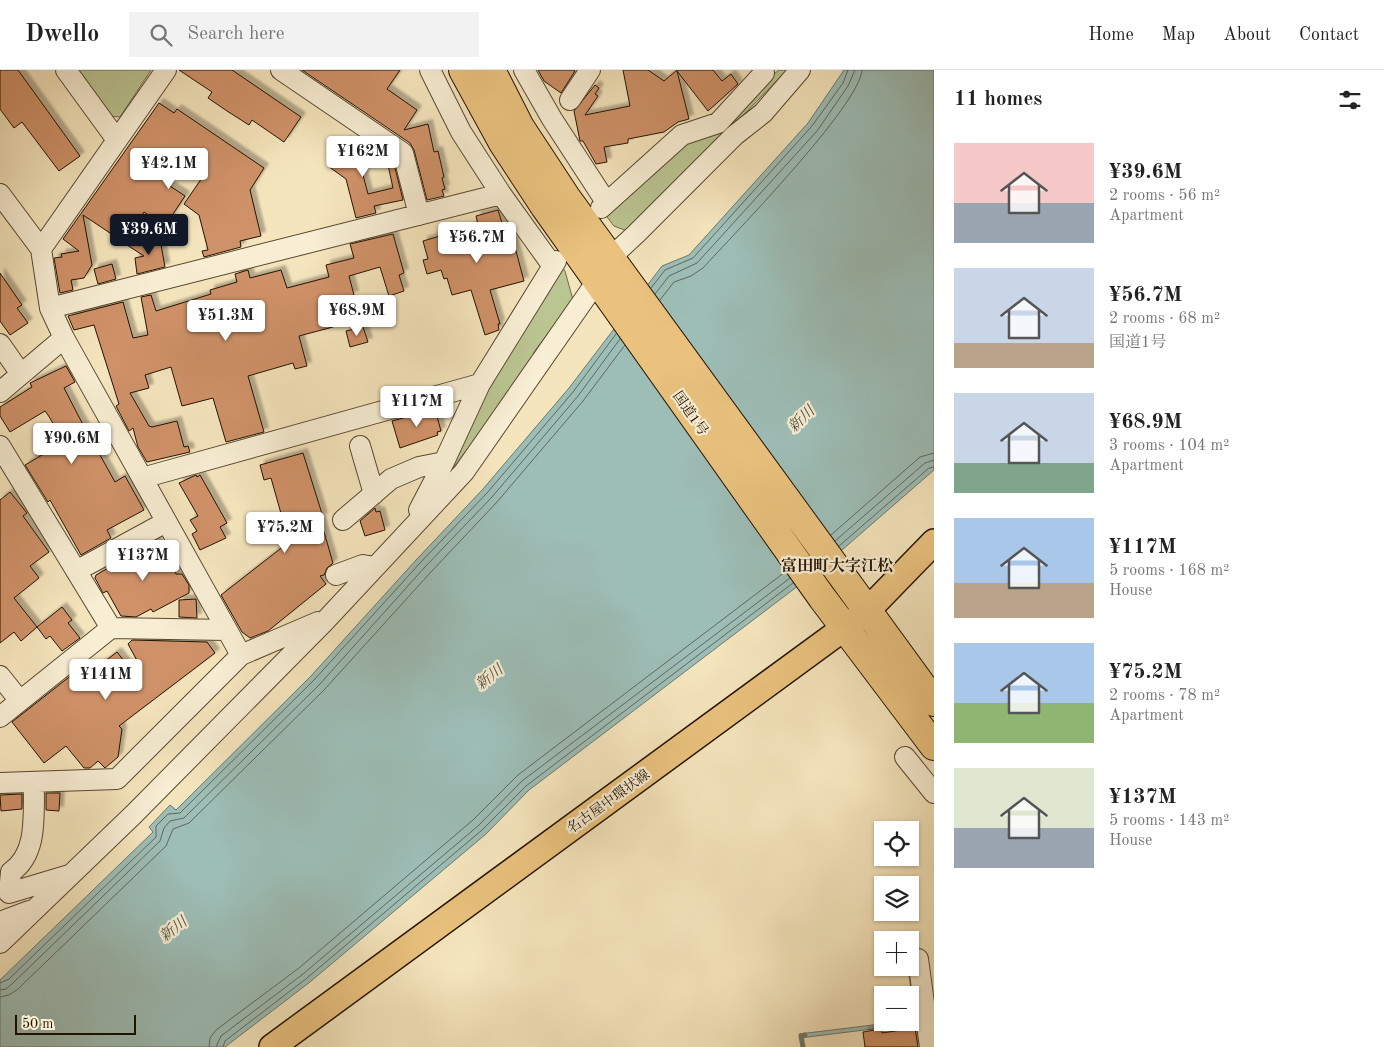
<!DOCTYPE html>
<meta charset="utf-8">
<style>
:root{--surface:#fff;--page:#f2f2f2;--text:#222;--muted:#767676;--line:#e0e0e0;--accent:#111827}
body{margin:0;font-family:"Old Standard TT","Noto Serif JP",serif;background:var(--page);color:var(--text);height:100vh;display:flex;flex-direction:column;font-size:19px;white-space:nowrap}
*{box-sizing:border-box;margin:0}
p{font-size:16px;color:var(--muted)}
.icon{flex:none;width:28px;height:28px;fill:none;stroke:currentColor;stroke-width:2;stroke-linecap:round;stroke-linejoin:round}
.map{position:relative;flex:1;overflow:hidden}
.sheet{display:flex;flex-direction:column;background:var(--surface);width:450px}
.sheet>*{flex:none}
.controls{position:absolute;left:874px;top:751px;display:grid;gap:10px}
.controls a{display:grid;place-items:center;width:45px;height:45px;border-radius:0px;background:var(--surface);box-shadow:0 1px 4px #0004;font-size:25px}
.scale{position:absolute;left:15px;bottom:12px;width:121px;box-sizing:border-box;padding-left:5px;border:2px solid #231301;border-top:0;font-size:14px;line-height:18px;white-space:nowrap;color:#231301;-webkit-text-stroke:4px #f8eed4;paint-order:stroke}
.price{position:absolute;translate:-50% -42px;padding:0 11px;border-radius:5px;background:#fff;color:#222;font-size:16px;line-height:32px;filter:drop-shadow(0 1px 2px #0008)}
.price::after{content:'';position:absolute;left:50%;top:30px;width:15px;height:11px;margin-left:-8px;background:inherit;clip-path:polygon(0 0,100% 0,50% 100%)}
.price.on{background:var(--accent);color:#fff}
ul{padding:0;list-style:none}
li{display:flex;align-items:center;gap:15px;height:125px;padding:0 20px}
li span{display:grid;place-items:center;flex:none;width:140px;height:100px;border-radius:0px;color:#555}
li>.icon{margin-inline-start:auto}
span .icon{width:60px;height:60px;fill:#fffc;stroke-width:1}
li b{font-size:21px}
h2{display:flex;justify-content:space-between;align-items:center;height:60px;padding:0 20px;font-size:21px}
header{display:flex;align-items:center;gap:30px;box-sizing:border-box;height:70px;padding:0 25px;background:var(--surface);border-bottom:1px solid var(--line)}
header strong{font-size:24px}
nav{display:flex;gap:28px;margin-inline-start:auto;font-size:18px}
.search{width:350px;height:45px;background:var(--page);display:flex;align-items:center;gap:12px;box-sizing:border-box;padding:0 18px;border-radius:0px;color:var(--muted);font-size:19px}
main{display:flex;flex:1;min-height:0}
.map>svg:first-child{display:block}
.green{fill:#bac592;stroke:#6e6c4a}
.water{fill:#9dbeb7;stroke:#6c7a6e}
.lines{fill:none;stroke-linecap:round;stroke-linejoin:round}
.shore{stroke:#60685c;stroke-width:1}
.stream{stroke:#6c7a6e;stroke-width:5}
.building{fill:#cf9167;stroke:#231301;filter:url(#shadow)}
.minor-casing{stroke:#584830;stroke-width:22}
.major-casing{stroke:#231301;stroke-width:28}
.highway-casing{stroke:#231301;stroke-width:30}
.minor{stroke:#f8eed4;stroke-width:20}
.major{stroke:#eac27e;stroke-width:25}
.highway{stroke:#eac27e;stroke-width:28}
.labels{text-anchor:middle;stroke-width:4.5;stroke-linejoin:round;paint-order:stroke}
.street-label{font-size:14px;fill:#231301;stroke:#f8eed4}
.water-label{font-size:15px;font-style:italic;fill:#4e4f41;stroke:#f8eed4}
.quarter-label{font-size:16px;font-weight:bold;fill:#231301;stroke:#f8eed4}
</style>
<header>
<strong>Dwello</strong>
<div class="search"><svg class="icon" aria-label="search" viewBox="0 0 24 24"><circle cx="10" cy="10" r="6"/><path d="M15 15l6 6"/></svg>Search here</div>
<nav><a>Home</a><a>Map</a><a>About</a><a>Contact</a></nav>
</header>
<main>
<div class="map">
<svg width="934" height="977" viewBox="0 0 934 977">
<defs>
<filter id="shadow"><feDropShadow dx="4.5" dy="-4.5" stdDeviation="1" flood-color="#0004"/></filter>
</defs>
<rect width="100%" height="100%" fill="#f5e5bd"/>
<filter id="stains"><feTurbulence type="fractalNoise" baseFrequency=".004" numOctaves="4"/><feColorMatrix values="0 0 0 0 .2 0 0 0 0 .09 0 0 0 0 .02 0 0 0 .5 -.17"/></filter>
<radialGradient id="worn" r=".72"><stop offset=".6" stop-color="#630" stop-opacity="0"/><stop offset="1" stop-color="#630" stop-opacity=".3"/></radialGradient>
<!-- green -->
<path class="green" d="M74,0H151L120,47L108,46Z
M779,0H787L677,114L627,161L614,156L604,143L612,133Z
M559,193L565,201L573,230L534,282L533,291L454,397L448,393L486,315Z"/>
<!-- water -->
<path class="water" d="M844,0H934V400L819,500L529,720L486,764L310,912L225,977H0V910L153,762L149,757L170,735L176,740L310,607L416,490L483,419L569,318L662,196L689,185L808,53Z
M910,878L921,953L800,968L799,964L889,953L910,952V950L915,949L908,898Z"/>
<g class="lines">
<!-- shore -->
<path class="shore" d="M651,218L665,200L693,188L812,56L843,13L848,0
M655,224L669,206L697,193L817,61L848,16L855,0
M660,230L674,212L691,206L703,198C732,166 861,34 862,0
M831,465L920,387L934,383
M835,471L925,393L934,390
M839,476L929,398L934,397
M0,913L9,909L156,767V756L168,744L180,743L314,610L420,493L487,423L573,322L616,264
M0,920L6,919L13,913L160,771L164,758L170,751L184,748L319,615L424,498L492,427L578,326L620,269
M0,927L9,925L18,919L166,776L173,759L189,753L324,620L430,503L497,432L583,331L625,275
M209,977L210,968L216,960L299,898L473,750L518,705L785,502
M216,977L221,966L303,904L478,756L522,711L790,508
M223,977L225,971L307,908L482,760L526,716L793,513"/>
<!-- stream -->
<path class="stream" d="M803,977L801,966L805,965"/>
</g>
<!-- building -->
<path class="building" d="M0,0H18L80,86L59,101L22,52L14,58L0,39Z
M179,0H232L301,47L284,72L252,50L249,55L227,41L208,28L212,22Z
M302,0H400L387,19L417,40L404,60L428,54L434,82L438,81L444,107L442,108L445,119L442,120L444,126L427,130L414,80L410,73Z
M538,0H573L575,1L561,23L544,11Z
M623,0H648L664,11L677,0H713L722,11L731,4L738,14L708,41L677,1L689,49L678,52L664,62L628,69V73L604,77L607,92L596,94L583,71H580L574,41L595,15L599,18L595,24L598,26L585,45L630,36Z
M159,33L174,43L177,39L264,98L250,120L261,166L240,171L241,177L204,187L202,181L208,180L199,145L184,134L204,105L184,91L167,114L185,126L165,156L144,142L127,167L116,160L113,165L83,145L92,195L84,208L71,210L73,220L60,223L54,188L62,187L61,184L79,181L63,169Z
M346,70L351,74L354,70L376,85L363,105L368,124L393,118L386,86L393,90L403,130L374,136L376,143L356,148L346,109L328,96Z
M498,140L508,172L513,170L524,211L490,220L500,254H498L499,260L485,265L471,220L452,225L447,208L444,209L441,200L427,204L423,190L428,189L423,171L478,155L476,146Z
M393,164L404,203L399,205L404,221L389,226L380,197L349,206L354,225L326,233L333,257L299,266L307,296L295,299L293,293L248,306L264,362L226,372L213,328L182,336L171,297L145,305L149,318L130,323L149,356L152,357L177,351L184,377L188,376L190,382L147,392L138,377L133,358L129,361L116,336L119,334L94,255L74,260L68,246L123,232L133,268L148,265L141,227L151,225L156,241L211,224L210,220L237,212L235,204L248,200L250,208L281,200L287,218L329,207L326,195L354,188L350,174Z
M160,169L165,197L137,204L135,188L144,186L127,175Z
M112,194L116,209L98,214L94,199Z
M0,203L22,235L17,238L28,253L10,265L0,251Z
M363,257L368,272L350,277L346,261Z
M66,296L75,312L64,318L79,347L115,412L125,406L144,440L107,460L111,468L81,485L50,430L48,432L25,395L64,372L48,345L45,341L10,362L0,346V337L32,317L30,313Z
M435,339L441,361L437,362L438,365L400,378L392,351Z
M303,383L323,447L320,448L333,493L327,498L324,505L320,506L326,514L268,561L250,568L242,562L221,525L289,472L271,408L264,410L260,395Z
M196,405L197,407L200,405L227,453L220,457L226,468L200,480L192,464L197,461L190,450L198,446L179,413Z
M10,422L27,443L23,446L49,482L30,496L39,508L14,528L37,557L21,571L14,562L0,573V430Z
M375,438L376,442L380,441L385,460L365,466L360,451Z
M156,471L176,504H182L189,515V523L153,542L151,539L136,547L121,546L107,521L103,523L95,508L96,505Z
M196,529L197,548L179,547V530Z
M62,537L72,550L68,553L80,568L62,581L50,566L46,569L37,557Z
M132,570L207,572L215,583L119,656L122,659L118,687L105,698L98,691L90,698H84L66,676L44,693L12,652L73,604L78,612L117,582L132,601L140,596L128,574Z
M46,723H60L59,741L46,740Z
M22,724V739L1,741L0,725Z
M915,958L918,977H865L863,962L881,959L882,963Z"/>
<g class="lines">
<!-- minor casing -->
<g class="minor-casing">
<path id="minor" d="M66,0L117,70
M281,0L403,83L419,145
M430,0L461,62L501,124L552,195
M524,0L552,49L606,132
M570,30L590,0
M0,124L41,179L50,238L64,268L241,585L117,709L0,713
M601,138L682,65L718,53L764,3
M41,179L166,0
M50,238L501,124
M0,274L21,304
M0,322L64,268
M0,376L111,558L0,647
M360,376L374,424
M142,408L480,314
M419,440L444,392L480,314L556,191
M343,450L391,409L419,397L444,392
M76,501L166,452
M336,505L363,495L375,497
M111,558L227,560
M241,585L318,552
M0,606L20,631
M905,687L934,723
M34,712C33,742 39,783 11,802L9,823L69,805
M0,852L29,841
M0,873L134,744L325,551L464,402L597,211L610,188L636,164L735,65L763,43L800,0
M918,889L930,977"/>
</g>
<!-- major casing -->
<g class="major-casing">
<path id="major" d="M272,977L866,542L934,472"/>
</g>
<!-- highway casing -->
<g class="highway-casing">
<path id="highway" d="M463,0L503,73L545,137L823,529L934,676
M491,0L520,57L566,127L934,632"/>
</g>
<!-- minor -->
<use href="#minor" class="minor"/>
<!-- major -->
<use href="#major" class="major"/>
<!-- highway -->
<use href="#highway" class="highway"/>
</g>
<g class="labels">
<!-- street labels -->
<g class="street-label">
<text transform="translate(691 343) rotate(55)" y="5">国道1号</text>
<text transform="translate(608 731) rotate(-36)" y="5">名古屋中環状線</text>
</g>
<!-- water labels -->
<g class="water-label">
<text transform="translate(801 349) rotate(-44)" y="5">新川</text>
<text transform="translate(489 607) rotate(-39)" y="5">新川</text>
<text transform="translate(173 859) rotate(-39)" y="5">新川</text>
</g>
<!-- quarter labels -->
<g class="quarter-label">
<text x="837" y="501">富田町大字江松</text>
</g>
</g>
<rect width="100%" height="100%" filter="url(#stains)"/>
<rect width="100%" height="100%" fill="url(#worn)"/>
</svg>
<div class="controls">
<a><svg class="icon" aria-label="locate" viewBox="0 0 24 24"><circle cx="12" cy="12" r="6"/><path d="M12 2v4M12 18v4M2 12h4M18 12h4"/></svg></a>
<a><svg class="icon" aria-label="layers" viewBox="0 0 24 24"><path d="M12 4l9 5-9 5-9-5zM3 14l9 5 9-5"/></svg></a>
<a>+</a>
<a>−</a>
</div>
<div class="scale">50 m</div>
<b class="price" style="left:363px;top:108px">¥162M</b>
<b class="price" style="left:169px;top:120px">¥42.1M</b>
<b class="price on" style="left:149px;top:186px">¥39.6M</b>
<b class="price" style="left:477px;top:194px">¥56.7M</b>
<b class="price" style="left:357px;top:267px">¥68.9M</b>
<b class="price" style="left:226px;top:272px">¥51.3M</b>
<b class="price" style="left:417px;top:358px">¥117M</b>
<b class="price" style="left:72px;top:395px">¥90.6M</b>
<b class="price" style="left:285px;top:484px">¥75.2M</b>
<b class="price" style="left:143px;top:512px">¥137M</b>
<b class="price" style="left:106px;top:631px">¥141M</b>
</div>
<section class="sheet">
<h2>11 homes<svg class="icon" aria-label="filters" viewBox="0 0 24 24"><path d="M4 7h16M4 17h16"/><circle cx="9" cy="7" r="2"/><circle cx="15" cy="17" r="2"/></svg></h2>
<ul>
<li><span style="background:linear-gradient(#f6c9c9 60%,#9aa5b1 0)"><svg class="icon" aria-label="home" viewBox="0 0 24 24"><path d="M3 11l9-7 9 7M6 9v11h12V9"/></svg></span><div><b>¥39.6M</b><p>2 rooms · 56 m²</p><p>Apartment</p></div></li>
<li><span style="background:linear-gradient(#c9d6e8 75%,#b9a48a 0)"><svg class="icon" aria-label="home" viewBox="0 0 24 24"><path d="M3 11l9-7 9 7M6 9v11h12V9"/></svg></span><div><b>¥56.7M</b><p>2 rooms · 68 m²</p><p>国道1号</p></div></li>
<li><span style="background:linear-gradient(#c9d6e8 70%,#7fa58c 0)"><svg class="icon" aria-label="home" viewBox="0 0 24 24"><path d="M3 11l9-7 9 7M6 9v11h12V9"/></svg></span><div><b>¥68.9M</b><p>3 rooms · 104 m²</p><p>Apartment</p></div></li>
<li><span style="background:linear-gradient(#a9c7e8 65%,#b9a48a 0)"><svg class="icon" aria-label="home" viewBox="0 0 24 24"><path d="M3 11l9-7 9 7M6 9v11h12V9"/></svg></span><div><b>¥117M</b><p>5 rooms · 168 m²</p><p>House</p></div></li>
<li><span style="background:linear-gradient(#a9c7e8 60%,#8fb573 0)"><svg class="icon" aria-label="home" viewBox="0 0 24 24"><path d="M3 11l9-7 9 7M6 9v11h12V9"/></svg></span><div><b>¥75.2M</b><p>2 rooms · 78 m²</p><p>Apartment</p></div></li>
<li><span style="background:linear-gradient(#dfe7d0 60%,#9aa5b1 0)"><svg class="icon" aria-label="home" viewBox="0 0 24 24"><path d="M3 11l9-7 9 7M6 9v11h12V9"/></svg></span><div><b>¥137M</b><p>5 rooms · 143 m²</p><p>House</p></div></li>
</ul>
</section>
</main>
